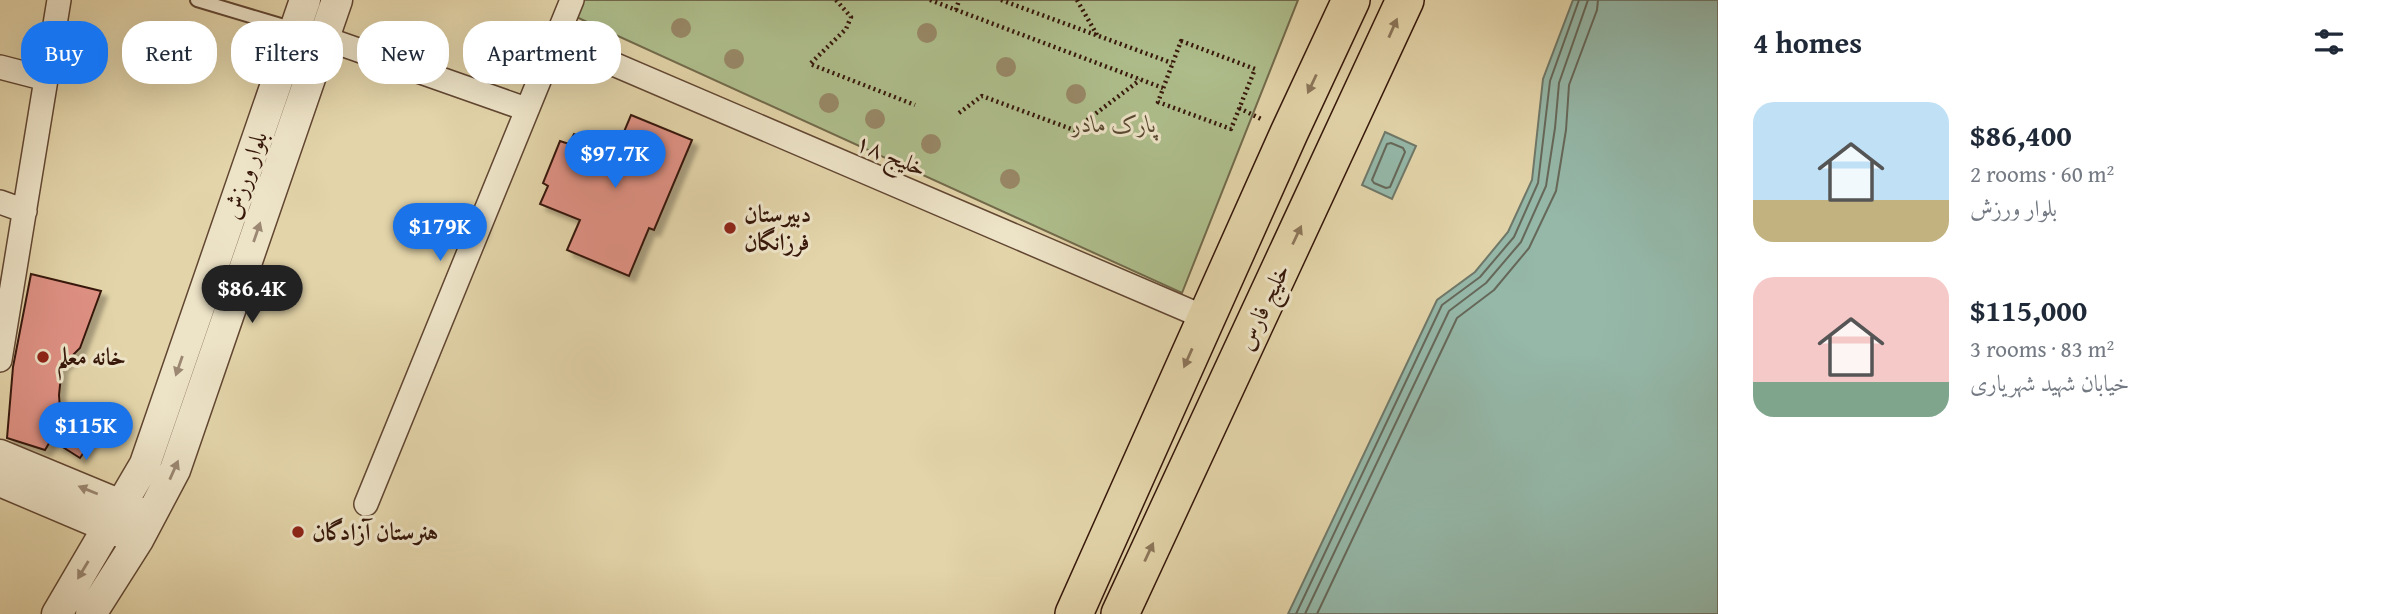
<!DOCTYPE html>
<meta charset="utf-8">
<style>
:root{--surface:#fff;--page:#f2f2f3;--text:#1f2937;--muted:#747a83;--accent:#1a73e8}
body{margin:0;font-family:"Gentium Book Plus",Amiri,serif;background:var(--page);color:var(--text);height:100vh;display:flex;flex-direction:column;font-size:26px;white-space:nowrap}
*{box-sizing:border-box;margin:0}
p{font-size:23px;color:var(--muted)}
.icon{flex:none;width:38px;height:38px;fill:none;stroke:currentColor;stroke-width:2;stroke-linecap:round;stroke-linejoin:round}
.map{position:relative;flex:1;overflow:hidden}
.details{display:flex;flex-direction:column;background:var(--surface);width:665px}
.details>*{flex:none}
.guide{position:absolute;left:21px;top:21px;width:665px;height:63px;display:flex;gap:14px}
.price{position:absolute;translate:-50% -60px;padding:0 16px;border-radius:24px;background:var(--accent);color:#fff;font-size:23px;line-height:46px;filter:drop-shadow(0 2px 4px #0008)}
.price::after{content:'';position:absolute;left:50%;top:42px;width:21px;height:16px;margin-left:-10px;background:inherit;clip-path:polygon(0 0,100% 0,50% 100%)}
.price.active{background:#222;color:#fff}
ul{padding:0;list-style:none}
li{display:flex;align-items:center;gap:21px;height:175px;padding:0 35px}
li span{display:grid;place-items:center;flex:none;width:196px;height:140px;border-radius:21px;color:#555}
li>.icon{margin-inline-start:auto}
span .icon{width:84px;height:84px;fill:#fffc;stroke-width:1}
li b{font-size:30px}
h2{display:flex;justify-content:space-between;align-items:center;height:84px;padding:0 35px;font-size:30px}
.chip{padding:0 24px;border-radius:28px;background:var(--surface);box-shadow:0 7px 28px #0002;font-size:24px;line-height:63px}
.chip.active{background:var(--accent);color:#fff}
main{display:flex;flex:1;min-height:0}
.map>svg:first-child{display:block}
.green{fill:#aebe8c;stroke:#726a4b;stroke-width:2}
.water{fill:#95b8a9;stroke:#6f7869;stroke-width:2}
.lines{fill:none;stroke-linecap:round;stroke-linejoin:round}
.shore{stroke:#66685a;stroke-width:2}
.building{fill:#df9184;stroke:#36170a;stroke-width:2;filter:url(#shadow)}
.service-casing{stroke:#614632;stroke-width:16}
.minor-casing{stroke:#614632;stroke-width:26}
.tertiary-casing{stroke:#614632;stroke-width:33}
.primary-casing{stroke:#36170a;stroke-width:40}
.path{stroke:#36170a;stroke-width:4.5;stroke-dasharray:2 3.5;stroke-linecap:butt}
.service{stroke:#ede3c7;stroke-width:12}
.minor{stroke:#ede3c7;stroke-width:23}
.tertiary{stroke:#ede3c7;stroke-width:30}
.primary{stroke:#e3d4a9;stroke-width:37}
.tree{fill:#988867}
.oneway{fill:#8c765a}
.oneway2{fill:#9b8772}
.poi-dot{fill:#8f2418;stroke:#ede3c7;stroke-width:2.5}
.labels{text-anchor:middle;stroke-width:6;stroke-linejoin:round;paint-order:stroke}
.park-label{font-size:24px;font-style:italic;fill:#5a4931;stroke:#ede3c7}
.street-label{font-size:24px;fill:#36170a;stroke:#ede3c7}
.poi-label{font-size:24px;font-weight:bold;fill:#36170a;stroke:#ede3c7;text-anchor:start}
</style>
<main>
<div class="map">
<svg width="1718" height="614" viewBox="0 0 1718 614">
<defs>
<filter id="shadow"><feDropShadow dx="6" dy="6" stdDeviation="2" flood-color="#0004"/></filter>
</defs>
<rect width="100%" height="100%" fill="#e3d4a9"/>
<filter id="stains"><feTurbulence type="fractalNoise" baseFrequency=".00286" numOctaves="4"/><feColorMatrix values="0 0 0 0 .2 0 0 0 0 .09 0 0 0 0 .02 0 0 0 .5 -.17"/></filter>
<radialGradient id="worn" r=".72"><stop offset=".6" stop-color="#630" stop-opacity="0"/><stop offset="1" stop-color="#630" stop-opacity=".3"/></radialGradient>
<!-- green -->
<path class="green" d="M581,0H1298L1182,293L574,16Z"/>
<!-- water -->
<path class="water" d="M1573,0H1718V614H1288L1437,300L1475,272L1508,232L1532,180L1543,79Z
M1385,132L1416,146L1392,199L1362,185Z"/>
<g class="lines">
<!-- shore -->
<path class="shore" d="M1391,143L1403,148L1405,152L1390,187L1386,188L1374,183L1372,180L1387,144Z
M1296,614L1442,305L1480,277L1514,237L1538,183L1550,81L1579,0
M1305,614L1449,311L1486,283L1521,242L1546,186L1555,128L1559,83L1588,0
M1317,614L1457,318L1494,290L1529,248L1556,191L1566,130L1569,85L1597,10L1598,0"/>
</g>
<!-- building -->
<path class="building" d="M631,115L692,140L654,230L649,228L629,276L567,250L580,220L540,204L548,186L543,183L560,141L569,144L574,134L616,151Z
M31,274L101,291L80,348L62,366L59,395L61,423L45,450L7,438L13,367Z
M84,409L104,422L80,458L58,444Z"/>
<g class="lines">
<!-- service casing -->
<g class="service-casing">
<path id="service" d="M197,0L294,29"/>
</g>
<!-- minor casing -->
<g class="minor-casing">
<path id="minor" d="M324,38L526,109
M555,39L1206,318
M0,67L46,79
M0,202L25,211
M0,360L59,0
M366,504L572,0"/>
</g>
<!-- tertiary casing -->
<g class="tertiary-casing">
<path id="tertiary" d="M0,455L140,513
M0,481L125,534
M57,614L145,464L305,0
M91,614L138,540L175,470L337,0"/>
</g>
<!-- primary casing -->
<g class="primary-casing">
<path id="primary" d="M1074,614L1289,133L1351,0
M1120,614L1405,0"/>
</g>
<!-- path -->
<path class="path" d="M836,0L851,17L846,29L810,64L915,105
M930,0L1163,88
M1001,0L1172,63
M1077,0L1097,35
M956,10L959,0
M1181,41L1255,69L1231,129L1158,102Z
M1239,108L1263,120
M959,113L982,96L1074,130L1140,80"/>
<!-- service -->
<use href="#service" class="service"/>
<!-- minor -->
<use href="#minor" class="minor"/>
<!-- tertiary -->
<use href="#tertiary" class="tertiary"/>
<!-- primary -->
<use href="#primary" class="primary"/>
</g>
<!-- trees -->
<g class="tree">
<circle cx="681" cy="28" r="10"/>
<circle cx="927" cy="33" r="10"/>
<circle cx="734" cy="59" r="10"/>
<circle cx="1006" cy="67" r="10"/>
<circle cx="1076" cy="94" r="10"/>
<circle cx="829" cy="103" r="10"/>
<circle cx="875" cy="119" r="10"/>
<circle cx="931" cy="144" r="10"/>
<circle cx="1010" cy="179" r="10"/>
</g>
<!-- one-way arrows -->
<defs><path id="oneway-solid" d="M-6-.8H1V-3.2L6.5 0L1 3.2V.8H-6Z" transform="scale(1.75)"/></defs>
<g class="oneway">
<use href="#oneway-solid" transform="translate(1393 28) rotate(-66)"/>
<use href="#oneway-solid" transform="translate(1312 84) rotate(115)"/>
<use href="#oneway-solid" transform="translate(1297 235) rotate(-65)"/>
<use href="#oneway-solid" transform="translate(1188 358) rotate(114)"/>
<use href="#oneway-solid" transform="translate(1149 552) rotate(-65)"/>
</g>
<g class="oneway2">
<use href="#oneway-solid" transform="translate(257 232) rotate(-71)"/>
<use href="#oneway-solid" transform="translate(179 366) rotate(109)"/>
<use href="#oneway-solid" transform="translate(174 470) rotate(-66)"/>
<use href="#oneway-solid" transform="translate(88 490) rotate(-158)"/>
<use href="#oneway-solid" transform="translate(83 570) rotate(121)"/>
</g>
<!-- markers -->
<g class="poi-dot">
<circle cx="730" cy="228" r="7"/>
<circle cx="43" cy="357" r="7"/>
<circle cx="298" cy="532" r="7"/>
</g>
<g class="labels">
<!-- park labels -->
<g class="park-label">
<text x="1114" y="132">پارک مادر</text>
</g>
<!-- street labels -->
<g class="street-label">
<text transform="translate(891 155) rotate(23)" y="8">خلیج ۱۸</text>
<text transform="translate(245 175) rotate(-71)" y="8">بلوار ورزش</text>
<text transform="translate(1263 307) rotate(-65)" y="8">خلیج فارس</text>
</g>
<!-- poi labels -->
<g class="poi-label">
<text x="744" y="222">دبیرستان<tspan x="744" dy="28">فرزانگان</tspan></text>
<text x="57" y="365">خانه معلم</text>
<text x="312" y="540">هنرستان آزادگان</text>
</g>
</g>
<rect width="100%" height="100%" filter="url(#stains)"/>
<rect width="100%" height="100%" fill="url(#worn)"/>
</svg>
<b class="price" style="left:615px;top:190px">$97.7K</b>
<b class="price" style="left:440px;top:263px">$179K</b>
<b class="price active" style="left:252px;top:325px">$86.4K</b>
<b class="price" style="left:86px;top:462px">$115K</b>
<div class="guide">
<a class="chip active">Buy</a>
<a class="chip">Rent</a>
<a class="chip">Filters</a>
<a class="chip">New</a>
<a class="chip">Apartment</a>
</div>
</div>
<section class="details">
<h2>4 homes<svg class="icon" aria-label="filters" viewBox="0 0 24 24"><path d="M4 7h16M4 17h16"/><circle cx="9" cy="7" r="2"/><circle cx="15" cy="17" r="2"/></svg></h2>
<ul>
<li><span style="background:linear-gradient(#bfe0f5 70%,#c2b280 0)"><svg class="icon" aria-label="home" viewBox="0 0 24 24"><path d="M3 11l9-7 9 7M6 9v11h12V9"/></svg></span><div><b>$86,400</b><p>2 rooms · 60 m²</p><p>بلوار ورزش</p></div></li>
<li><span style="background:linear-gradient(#f6c9c9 75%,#7fa58c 0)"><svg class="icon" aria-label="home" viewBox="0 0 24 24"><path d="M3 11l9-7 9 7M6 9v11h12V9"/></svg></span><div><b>$115,000</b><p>3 rooms · 83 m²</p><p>خیابان شهید شهریاری</p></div></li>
</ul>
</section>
</main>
